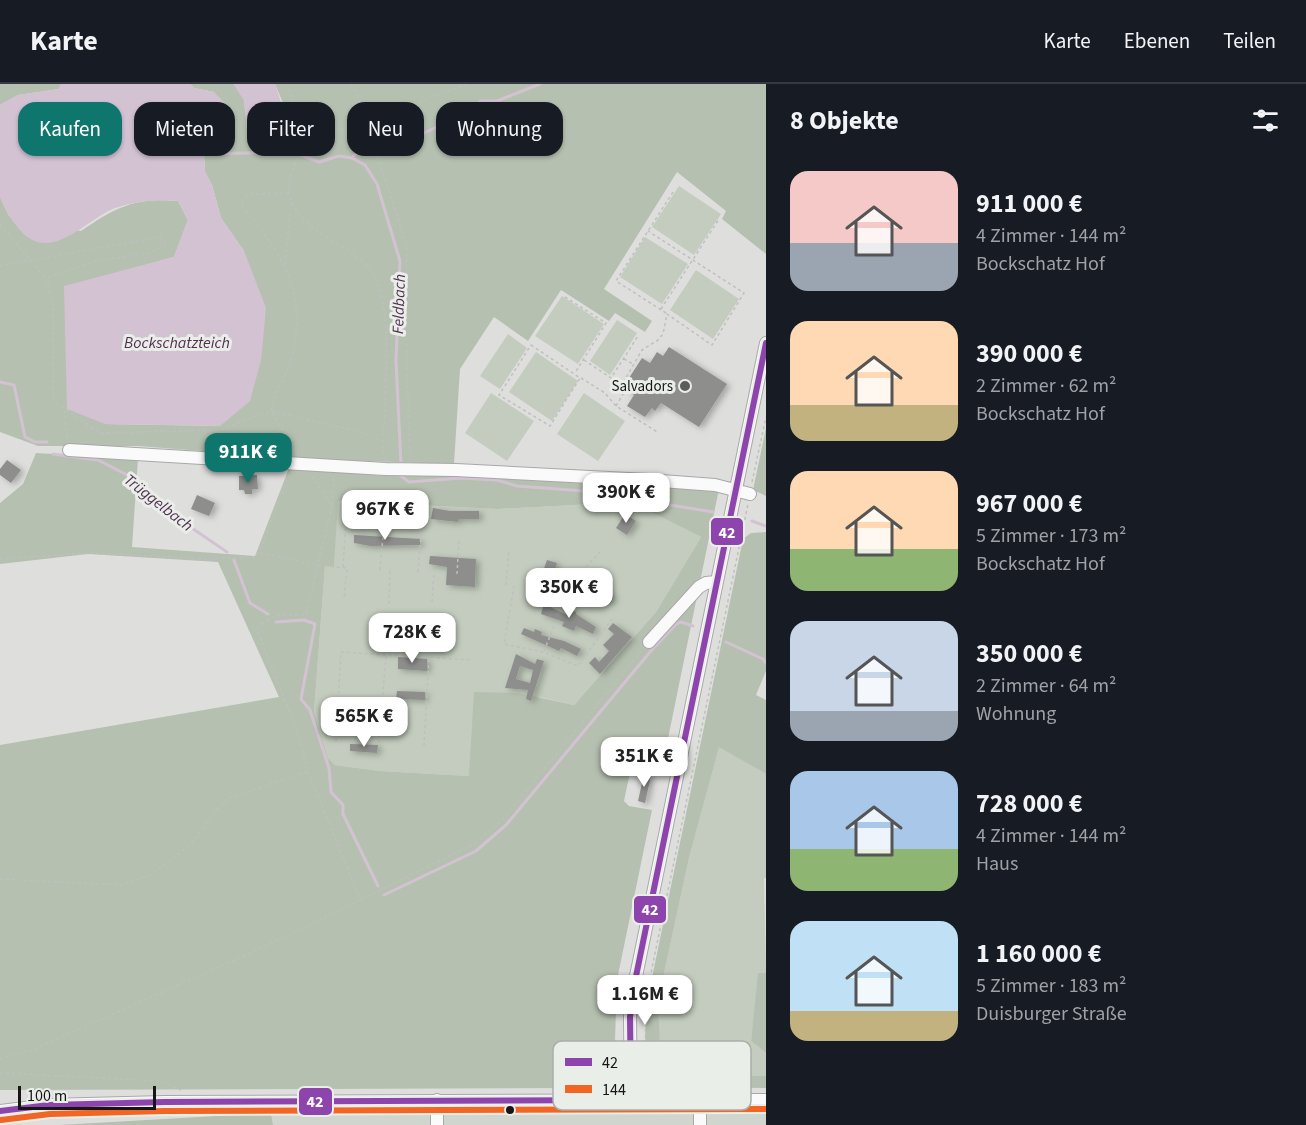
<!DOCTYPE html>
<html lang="de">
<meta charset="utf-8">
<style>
:root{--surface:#171b24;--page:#242831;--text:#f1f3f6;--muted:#9ea1a6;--line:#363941;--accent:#0f766e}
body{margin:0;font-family:"Source Sans 3",sans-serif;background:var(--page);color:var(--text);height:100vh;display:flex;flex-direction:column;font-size:22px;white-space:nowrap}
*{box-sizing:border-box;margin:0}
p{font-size:20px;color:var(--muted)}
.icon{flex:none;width:33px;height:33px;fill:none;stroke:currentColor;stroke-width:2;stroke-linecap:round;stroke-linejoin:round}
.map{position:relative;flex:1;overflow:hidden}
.drawer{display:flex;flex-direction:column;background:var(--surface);width:540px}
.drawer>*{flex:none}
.banner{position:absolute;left:18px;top:18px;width:570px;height:54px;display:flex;gap:12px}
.scale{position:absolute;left:18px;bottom:15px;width:138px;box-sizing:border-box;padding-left:6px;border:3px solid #151615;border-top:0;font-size:16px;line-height:21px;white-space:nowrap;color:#151615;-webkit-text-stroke:4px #eaeee9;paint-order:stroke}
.price{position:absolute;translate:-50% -51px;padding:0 14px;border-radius:12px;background:#fff;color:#222;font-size:20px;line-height:39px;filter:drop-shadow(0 2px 3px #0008)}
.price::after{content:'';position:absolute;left:50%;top:36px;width:18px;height:14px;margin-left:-9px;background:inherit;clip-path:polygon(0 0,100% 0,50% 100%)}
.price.selected{background:var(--accent);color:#fff}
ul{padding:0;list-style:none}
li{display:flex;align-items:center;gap:18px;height:150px;padding:0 24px}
li span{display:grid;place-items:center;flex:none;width:168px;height:120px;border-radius:18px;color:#555}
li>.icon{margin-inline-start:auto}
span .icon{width:72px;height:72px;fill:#fffc;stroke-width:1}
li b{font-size:26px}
h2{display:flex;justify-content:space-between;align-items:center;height:72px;padding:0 24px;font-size:26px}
.pill{padding:0 21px;border-radius:18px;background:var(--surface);box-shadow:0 2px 4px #0004;font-size:21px;line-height:54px}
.pill.selected{background:var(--accent);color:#fff}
header{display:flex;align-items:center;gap:36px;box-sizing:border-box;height:84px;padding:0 30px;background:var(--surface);border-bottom:2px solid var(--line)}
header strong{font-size:28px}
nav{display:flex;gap:33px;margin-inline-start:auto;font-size:21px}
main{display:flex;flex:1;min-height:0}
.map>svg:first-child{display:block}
.built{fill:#d0d5ce}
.green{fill:#c3ccbe}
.forest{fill:#b6c0b0;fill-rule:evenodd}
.water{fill:#d3c2d2}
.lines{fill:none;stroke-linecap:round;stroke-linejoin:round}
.stream{stroke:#d3c2d2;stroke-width:3}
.building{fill:#8e8f8d;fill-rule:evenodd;filter:url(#shadow)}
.minor-casing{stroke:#a7a8a7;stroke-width:14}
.path{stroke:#bebfbe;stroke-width:1.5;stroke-dasharray:3 3;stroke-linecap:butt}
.minor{stroke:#fafafa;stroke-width:12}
.bus-1-casing{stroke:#eaeee9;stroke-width:10}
.bus-2-casing{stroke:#eaeee9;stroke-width:10}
.bus-1{stroke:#8e44ad;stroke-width:6}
.bus-2{stroke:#f26522;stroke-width:6}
.poi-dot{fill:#5b5c5b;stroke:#eaeee9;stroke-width:2}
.bus-dot{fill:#151615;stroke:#eaeee9;stroke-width:2}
.labels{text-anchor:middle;stroke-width:6;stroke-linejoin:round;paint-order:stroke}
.poi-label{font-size:15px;fill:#151615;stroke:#eaeee9;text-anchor:end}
.water-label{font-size:16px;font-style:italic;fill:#533053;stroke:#eaeee9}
.key{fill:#eaeee9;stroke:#aaada9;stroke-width:1.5}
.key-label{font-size:16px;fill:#151615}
.line-badge{stroke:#eaeee9;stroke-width:2}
.badge-label{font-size:16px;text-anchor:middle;font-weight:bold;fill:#fff}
</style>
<header>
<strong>Karte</strong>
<nav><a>Karte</a><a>Ebenen</a><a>Teilen</a></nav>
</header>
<main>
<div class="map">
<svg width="766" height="1041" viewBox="0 0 766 1041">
<defs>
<filter id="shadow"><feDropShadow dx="3.5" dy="2" stdDeviation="3" flood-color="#0004"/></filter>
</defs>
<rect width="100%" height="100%" fill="#dedfdd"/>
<!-- built -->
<path class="built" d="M467,1024H534L539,1029L766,1028V1041H273L271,1029H458Z"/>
<!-- green -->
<path class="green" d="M679,102L721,130L694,171L652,143Z
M645,153L688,180L662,220L620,193Z
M696,186L739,215L713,255L670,226Z
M562,212L604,240L578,280L535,252Z
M617,236L637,249L610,291L590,277Z
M508,250L527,264L500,305L480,292Z
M536,268L578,297L552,337L509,308Z
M491,309L534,337L507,377L465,349Z
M584,309L625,337L598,377L557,350Z
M337,417L497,425L631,418L701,453L656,528L574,621L539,613L469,692L380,687L335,681L328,674L314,628L325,482H334Z
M719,662L766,690V794H764L766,889H759L751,957L766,969V992L660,988L658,917L689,774Z"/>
<!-- forest -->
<path class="forest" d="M0,0H61L59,5L18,11L0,21Z
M190,0H234L244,16L247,45L285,24L275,0H766V170L722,135L726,127L677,88L604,205L652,237L645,248L615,229L609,237L561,206L528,257L494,233L460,285L454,380L304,375L138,362H38L0,348V112L9,132L81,147C116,123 135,113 178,117L188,136L174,173L64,203L105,340L220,342L244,167L221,134L212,101L205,88L204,70L217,47L214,8L194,4Z
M766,344V412L753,406Z
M36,369L138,375L132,463L255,472L289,384L384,392L456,391L719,405L663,679L633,674L624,717L629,722L652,726L617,896L614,988L608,997L594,1004L0,1006V661L279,613L218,478L88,470L0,480V419L23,400ZM338,417L497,425L631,418L701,453L656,528L574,621L518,609L474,608L469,692L380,687L335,681L328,674L314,628L325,482L334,483Z
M766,448V587L756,611L766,616V690L719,663L689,774L658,917L661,988L766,992V1004L659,1003C639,990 646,935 648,913L743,455L751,449Z
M758,889H766V969L751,957Z
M271,1029L273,1041H59Z"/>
<!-- water -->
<path class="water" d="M61,0H190L194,4L214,8L225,19L217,47L204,70L205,88L212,101L221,134L244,167L266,224L261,276L250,317L220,342L105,340L67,325L64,202L174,173L188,136L178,117C156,115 137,117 115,124C86,135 50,182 19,145C11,135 4,125 0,113C0,95 0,43 0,21L18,11L59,5Z
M234,0H275L292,52L288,70L264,64L247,45L244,16Z"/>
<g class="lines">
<!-- stream -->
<path class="stream" d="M203,70L293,68L319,78L339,72L352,74L365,81L377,100L400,177L396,276L401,381
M352,74L359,66L409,56L467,29L481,17H497L540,0
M0,298L14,301L25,353L35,358H47
M53,370L98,376L131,393L148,406L164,425L227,468
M401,392L409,398L461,394L497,396L517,402L584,407L713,428
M752,437L766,442
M234,476L250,519L268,530
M276,538L304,536L315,540L301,615L310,626L329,684L331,708L343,721V730L378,802
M726,558L763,575L766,579
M384,811L476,767L506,741L650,568L676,540L681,538L693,542"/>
</g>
<!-- building -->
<path class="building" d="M669,263L727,300L699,343L661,319L655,327L652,324L645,333L627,322L634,311L628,307L632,300L627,297L642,274L650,279L657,268L663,272Z
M7,376L21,386L11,399L0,391V385Z
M257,391L258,405H252V410H245L244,406H239V392Z
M197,411L215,419L209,432L191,425Z
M433,424L450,427H479V435H458V438L431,435Z
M625,430L636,437L627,451L616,444Z
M354,451L420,455V461L371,462L354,459Z
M430,472L476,475L475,503L446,501L447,483L429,480Z
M547,476L557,479L554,488L569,494L565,503L541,493Z
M590,498L609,506L608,509L614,512L611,519L589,510L588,512L580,509L584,499L589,501Z
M544,520L567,531L569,525L576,528V530L596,543L593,550L576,542L574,547L562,542L564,538L541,530Z
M613,539L632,553L600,590L589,579L595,573L599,578L609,567L603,561L614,550L608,545Z
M524,544L534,548L535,545L542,548L541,551L564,557L581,565L577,572L561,564L559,567L521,550Z
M516,570L535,580L537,575L544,577L531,617L526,615L528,606L505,604ZM520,582L533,586L530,599L516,595Z
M398,573L427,575V587L398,585Z
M397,607L425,608V616L396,615Z
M371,633L402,634V645L372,641Z
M350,660L378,661L377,669L350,667Z
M644,690L651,692L645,719L638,717Z"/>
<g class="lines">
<!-- minor casing -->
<g class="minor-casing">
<path id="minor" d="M69,366L385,385L456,386L648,396L715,401L750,410
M649,558L699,503L706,499L716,498
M437,1016V1041
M631,1016L630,933L634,902L766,259
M0,1027L49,1021L165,1018L766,1016
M700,1041V1016"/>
</g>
<!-- path -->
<path class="path" d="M285,0C293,16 306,37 304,56C301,76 282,96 291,117C305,150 349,159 370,186C398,220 381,329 384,375
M351,0L370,37L372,62L385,93L407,165L405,220L410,375
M305,55L370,37L467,0
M289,109L252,110L246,111L242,118L244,125C286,173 309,215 290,280C285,296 272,310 271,327L297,369
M0,140L45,194L53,217V316L99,349L220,346L271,327L361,348L383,358
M285,180L291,119
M0,182L160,153L167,160L151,169L95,177L46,194
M565,213L606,239L575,289
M661,225L719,135
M666,229L616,197L673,108
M531,261L580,294L550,342L499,311Z
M624,275L633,280
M584,276L611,294L638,252
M581,294L605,309L616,322L659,349
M616,322L629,300L624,297L642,266L658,256L663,250L667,230L712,261L744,209L648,147
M64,326L67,354
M752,398L766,333
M332,421L334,393
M260,469L317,481L347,484L344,514
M0,475L88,469L205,475L254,473L259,468L289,391
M343,483L346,434
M380,486L383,452
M418,488L421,451
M457,490L459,456
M506,501L509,465
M514,502L504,560L543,568L578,582L612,535
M568,514L584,485L601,467
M432,518L434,489
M389,520L390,486
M544,567L554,542
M336,658L341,568L473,576
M379,659L386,571
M424,662L429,574
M308,688L361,817
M0,795L122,801L152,790L191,760L216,726L229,714L308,687L296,644L257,546C269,528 286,531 306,531L332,422L311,391
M0,975L32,966L268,861L474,760L502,736L643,565
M0,989L160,997L183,1007
M655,1005L645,988L646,913L748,420"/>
<!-- minor -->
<use href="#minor" class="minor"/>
<!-- bus-1 casing -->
<g class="bus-1-casing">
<path id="bus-1" d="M631,1016L630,933L634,902L766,259
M0,1027L49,1021L165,1018L631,1016"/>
</g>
<!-- bus-2 casing -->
<g class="bus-2-casing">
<path id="bus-2" d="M1,1036L50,1030L165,1027L766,1025"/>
</g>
<!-- bus-1 -->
<use href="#bus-1" class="bus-1"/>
<!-- bus-2 -->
<use href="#bus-2" class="bus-2"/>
</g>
<!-- markers -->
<circle class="poi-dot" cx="685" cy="302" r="6"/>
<circle class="bus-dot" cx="510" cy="1026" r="5"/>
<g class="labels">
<!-- poi labels -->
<g class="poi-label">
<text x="673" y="307">Salvadors</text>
</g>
<!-- water labels -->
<g class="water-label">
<text transform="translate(398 220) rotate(-88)" y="6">Feldbach</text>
<text x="177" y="264">Bockschatzteich</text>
<text transform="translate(159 418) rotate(38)" y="6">Trüggelbach</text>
</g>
</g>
<!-- legend -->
<rect x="553" y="957" width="198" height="69" rx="9" class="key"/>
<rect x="565" y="974" width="27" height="8" fill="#8e44ad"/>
<rect x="565" y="1001" width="27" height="8" fill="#f26522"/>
<g class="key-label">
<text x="602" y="984">42</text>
<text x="602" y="1011">144</text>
</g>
<g class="line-badge">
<rect x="710" y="433" width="34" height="29" rx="6" fill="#8e44ad"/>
<rect x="633" y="811" width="34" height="29" rx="6" fill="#8e44ad"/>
<rect x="298" y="1003" width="35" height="29" rx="6" fill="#8e44ad"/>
</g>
<g class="badge-label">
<text x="727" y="454">42</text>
<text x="650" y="831">42</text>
<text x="315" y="1023">42</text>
</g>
</svg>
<div class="scale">100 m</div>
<b class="price selected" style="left:248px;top:400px">911K €</b>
<b class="price" style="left:626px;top:440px">390K €</b>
<b class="price" style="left:385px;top:457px">967K €</b>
<b class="price" style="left:569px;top:535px">350K €</b>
<b class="price" style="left:412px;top:580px">728K €</b>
<b class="price" style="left:364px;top:664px">565K €</b>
<b class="price" style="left:644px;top:704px">351K €</b>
<b class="price" style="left:645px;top:942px">1.16M €</b>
<div class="banner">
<a class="pill selected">Kaufen</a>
<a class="pill">Mieten</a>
<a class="pill">Filter</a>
<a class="pill">Neu</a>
<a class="pill">Wohnung</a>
</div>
</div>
<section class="drawer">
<h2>8 Objekte<svg class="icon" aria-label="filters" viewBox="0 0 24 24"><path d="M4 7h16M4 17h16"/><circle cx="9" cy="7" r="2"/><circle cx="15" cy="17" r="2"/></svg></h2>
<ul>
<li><span style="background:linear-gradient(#f6c9c9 60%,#9aa5b1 0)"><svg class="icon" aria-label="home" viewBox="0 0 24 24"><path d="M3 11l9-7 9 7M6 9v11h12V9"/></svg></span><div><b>911 000 €</b><p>4 Zimmer · 144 m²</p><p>Bockschatz Hof</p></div></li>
<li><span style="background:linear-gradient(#ffd9b3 70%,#c2b280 0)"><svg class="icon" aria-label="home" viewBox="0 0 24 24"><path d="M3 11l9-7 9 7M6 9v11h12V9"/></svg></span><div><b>390 000 €</b><p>2 Zimmer · 62 m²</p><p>Bockschatz Hof</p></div></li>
<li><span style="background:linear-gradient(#ffd9b3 65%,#8fb573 0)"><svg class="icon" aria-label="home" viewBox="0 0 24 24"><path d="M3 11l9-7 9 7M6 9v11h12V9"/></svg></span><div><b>967 000 €</b><p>5 Zimmer · 173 m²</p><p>Bockschatz Hof</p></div></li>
<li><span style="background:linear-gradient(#c9d6e8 75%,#9aa5b1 0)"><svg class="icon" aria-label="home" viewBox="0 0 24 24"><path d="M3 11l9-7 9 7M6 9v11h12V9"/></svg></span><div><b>350 000 €</b><p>2 Zimmer · 64 m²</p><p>Wohnung</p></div></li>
<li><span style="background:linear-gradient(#a9c7e8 65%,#8fb573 0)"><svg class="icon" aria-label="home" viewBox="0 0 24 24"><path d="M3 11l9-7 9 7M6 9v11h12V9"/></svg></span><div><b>728 000 €</b><p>4 Zimmer · 144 m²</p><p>Haus</p></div></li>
<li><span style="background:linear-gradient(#bfe0f5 75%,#c2b280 0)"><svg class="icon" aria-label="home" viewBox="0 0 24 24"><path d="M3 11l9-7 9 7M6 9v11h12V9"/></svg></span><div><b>1 160 000 €</b><p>5 Zimmer · 183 m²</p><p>Duisburger Straße</p></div></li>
</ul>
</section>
</main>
